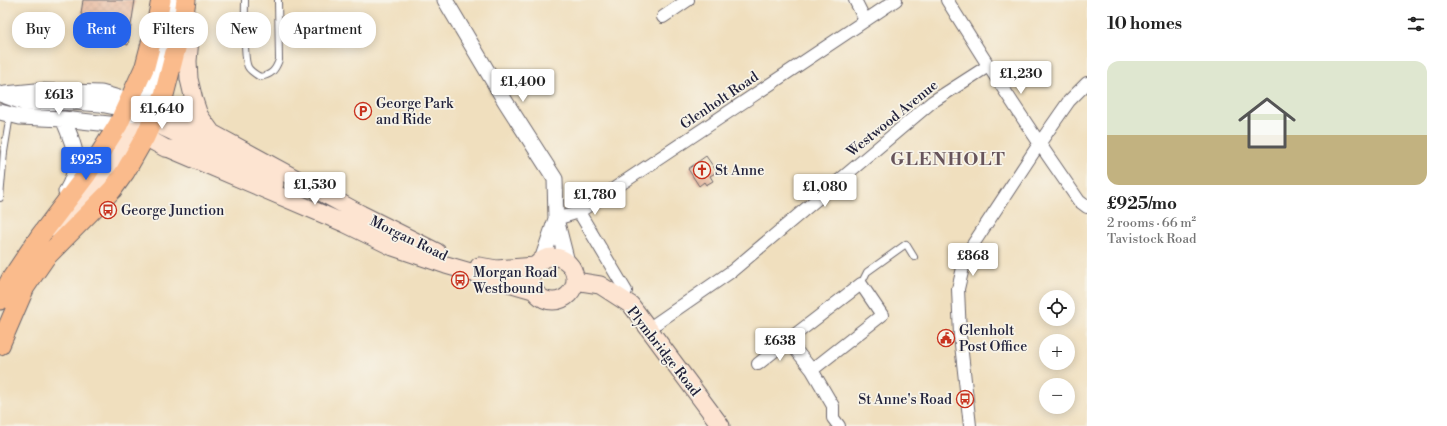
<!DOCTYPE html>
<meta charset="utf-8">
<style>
:root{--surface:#fff;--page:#f6f6f6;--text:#222;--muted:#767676;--line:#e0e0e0;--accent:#2563eb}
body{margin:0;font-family:"Libre Bodoni",serif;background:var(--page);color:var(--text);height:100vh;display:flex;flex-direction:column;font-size:15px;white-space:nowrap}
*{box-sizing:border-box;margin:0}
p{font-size:13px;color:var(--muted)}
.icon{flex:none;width:22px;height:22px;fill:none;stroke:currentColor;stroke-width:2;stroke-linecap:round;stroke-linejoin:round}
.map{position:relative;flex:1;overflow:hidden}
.sheet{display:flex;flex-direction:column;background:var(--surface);width:360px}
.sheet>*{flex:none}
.banner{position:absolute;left:12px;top:12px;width:380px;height:36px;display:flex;gap:8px}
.tools{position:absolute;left:1039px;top:290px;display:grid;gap:8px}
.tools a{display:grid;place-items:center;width:36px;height:36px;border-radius:50%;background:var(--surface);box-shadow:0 2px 10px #0003;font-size:20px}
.price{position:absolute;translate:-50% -34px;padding:0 9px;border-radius:4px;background:#fff;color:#222;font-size:13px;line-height:26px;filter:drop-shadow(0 1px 2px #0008)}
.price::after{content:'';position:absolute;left:50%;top:24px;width:12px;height:9px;margin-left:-6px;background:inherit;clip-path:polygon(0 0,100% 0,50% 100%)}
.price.on{background:var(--accent);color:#fff}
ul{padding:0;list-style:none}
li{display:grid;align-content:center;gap:8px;height:212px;padding:0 20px}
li+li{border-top:1px solid var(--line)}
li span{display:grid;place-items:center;height:124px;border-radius:12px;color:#555}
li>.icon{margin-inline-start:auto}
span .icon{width:72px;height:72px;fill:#fffc;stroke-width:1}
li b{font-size:17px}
h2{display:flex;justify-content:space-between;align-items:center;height:48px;padding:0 20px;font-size:17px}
.chip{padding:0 14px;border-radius:16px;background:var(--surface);box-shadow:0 2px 10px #0003;font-size:14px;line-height:36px}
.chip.on{background:var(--accent);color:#fff}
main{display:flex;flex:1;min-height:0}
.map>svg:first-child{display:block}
.building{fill:url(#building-cross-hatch)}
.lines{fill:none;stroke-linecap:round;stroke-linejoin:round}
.service-casing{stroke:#6a6469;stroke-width:8}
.minor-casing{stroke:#6a6469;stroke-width:14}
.tertiary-casing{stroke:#6a6469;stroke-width:17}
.secondary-casing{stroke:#6a6469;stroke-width:19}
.trunk-casing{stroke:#6a6469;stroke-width:21}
.service{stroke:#fff;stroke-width:6}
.minor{stroke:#fff;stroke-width:12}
.tertiary{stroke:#fff;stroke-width:15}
.secondary{stroke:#fde4d1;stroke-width:17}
.trunk{stroke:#fabb8c;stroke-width:19}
.labels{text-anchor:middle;stroke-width:3.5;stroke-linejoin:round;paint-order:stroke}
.street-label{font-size:14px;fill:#22223b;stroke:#f7f3e8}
.poi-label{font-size:14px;fill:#22223b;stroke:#f7f3e8;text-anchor:start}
.district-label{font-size:18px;font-weight:bold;letter-spacing:1px;fill:#67545b;stroke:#f7f3e8}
</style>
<main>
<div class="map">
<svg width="1087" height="426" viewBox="0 0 1087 426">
<defs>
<pattern id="building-cross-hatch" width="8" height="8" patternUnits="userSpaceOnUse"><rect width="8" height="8" fill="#e7b296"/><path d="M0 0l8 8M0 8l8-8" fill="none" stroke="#c69982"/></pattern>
</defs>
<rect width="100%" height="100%" fill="#f7f3e8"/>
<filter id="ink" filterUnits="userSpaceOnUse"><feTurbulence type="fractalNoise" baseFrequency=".025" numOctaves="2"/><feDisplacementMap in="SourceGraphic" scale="8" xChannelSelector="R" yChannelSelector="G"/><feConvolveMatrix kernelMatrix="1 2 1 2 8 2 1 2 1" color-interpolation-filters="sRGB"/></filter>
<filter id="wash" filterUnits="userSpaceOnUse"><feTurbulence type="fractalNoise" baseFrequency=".012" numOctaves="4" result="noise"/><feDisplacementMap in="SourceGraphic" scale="16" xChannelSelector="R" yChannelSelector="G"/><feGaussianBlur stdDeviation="0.9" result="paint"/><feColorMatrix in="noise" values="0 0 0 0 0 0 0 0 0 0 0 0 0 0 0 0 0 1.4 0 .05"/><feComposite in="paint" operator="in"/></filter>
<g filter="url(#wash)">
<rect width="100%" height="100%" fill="#f0dfbe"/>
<g id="blocks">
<!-- building -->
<path class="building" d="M83,0H135L128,45L111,40L112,34L97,28L81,14Z
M706,156L717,172L710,176L713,181L706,185L704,182L699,186L688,169Z"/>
</g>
</g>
<g filter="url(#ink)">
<use href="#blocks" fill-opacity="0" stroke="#6a6469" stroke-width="1"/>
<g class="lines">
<!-- service casing -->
<g class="service-casing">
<path id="service" d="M245,0C245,13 243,57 248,67C250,71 255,74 260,77C271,75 275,71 279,60L278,0
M0,198L4,152L10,115
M861,284L867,272L906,244L914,257"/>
</g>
<!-- minor casing -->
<g class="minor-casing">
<path id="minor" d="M855,0L865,20
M947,0C989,68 1033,135 1079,201L1087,207
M663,17L688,0
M579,212L626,291
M556,219L579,212L896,0
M648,329L732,271L932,102L988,66
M758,364L788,340
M812,370L882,315L861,284L788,340L812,370L833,406V418L839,426
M970,426L960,335L958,289L966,255L1039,144L1069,101L1087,83"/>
</g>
<!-- tertiary casing -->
<g class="tertiary-casing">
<path id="tertiary" d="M445,0L505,101L555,179L556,219L567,262
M0,94L25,103L74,102L100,104L125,109L133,117
M5,94L36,91L101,93L129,101
M0,112L20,117L63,119L118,125L132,116L143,106L151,94L155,82L160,57L176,0
M63,119C75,147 83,164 66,192
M542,260L556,219"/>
</g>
<!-- secondary casing -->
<g class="secondary-casing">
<path id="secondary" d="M183,21L190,39L188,61L189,79L194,100L199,115L212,133
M129,101L157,110L212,133L361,214L437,252
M141,114L152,122L221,154L275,184
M118,125L145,137L165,148L170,149L346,224L393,247L446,265L533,290
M49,229C65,218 82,205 95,189C110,171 123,136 142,126
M531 279a22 22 0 1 1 44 0a22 22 0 1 1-44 0Z
M479,266L497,269L535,266
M575,281L600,285L631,305L721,426"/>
</g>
<!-- trunk casing -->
<g class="trunk-casing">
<path id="trunk" d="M0,300L11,279L40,236L87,174L118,125L145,66L157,20L161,0
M0,345L25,287L45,258L112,190L125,172L145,137L164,95L183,21L186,0"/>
</g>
<!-- service -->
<use href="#service" class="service"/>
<!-- minor -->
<use href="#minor" class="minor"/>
<!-- tertiary -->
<use href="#tertiary" class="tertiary"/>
<!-- secondary -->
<use href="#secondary" class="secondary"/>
<!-- trunk -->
<use href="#trunk" class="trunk"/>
</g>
</g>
<!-- icons -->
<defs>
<g id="parking-ring" transform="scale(0.9)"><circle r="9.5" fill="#f7f3e8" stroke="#c8321e" stroke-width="1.5"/><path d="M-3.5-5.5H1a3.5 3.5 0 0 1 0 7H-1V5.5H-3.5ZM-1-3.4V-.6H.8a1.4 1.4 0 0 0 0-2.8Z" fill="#c8321e"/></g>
<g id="church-ring" transform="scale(0.9)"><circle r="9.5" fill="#f7f3e8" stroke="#c8321e" stroke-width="1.5"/><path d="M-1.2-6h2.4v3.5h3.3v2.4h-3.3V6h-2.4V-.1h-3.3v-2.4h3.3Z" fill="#c8321e"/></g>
<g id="bus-ring" transform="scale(0.9)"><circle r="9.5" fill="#f7f3e8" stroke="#c8321e" stroke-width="1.5"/><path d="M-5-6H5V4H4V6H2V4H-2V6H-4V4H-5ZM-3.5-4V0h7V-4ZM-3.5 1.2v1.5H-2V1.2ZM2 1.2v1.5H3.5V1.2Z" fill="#c8321e"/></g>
<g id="civic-ring" transform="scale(0.9)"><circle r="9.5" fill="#f7f3e8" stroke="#c8321e" stroke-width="1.5"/><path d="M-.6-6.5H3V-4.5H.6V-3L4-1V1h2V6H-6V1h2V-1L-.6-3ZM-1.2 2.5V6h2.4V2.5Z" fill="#c8321e"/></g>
</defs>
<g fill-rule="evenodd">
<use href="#parking-ring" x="363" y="111"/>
<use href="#church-ring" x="702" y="170"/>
<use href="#bus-ring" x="108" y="210"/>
<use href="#bus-ring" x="460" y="280"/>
<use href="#civic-ring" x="946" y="338"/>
<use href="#bus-ring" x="965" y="399"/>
</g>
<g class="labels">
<!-- street labels -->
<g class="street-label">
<text transform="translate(719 100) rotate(-34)" y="5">Glenholt Road</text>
<text transform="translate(892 118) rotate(-39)" y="5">Westwood Avenue</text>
<text transform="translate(409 238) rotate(26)" y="5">Morgan Road</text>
<text transform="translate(664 351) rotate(52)" y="5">Plymbridge Road</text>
</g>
<!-- poi labels -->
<g class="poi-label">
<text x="376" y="108">George Park<tspan x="376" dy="16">and Ride</tspan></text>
<text x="715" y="175">St Anne</text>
<text x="121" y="215">George Junction</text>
<text x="473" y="277">Morgan Road<tspan x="473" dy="16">Westbound</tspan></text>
<text x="959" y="335">Glenholt<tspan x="959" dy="16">Post Office</tspan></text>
<text x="952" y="404" text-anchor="end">St Anne's Road</text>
</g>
<!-- district labels -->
<g class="district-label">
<text x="948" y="165">GLENHOLT</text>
</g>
</g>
</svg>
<div class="tools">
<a><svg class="icon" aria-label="locate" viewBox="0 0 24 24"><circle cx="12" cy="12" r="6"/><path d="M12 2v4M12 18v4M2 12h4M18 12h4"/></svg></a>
<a>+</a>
<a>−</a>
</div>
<b class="price" style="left:1021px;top:95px">£1,230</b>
<b class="price" style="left:523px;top:103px">£1,400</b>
<b class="price" style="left:59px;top:116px">£613</b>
<b class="price" style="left:162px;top:130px">£1,640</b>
<b class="price on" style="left:86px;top:181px">£925</b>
<b class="price" style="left:315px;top:206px">£1,530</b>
<b class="price" style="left:825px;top:208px">£1,080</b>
<b class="price" style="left:595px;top:216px">£1,780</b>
<b class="price" style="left:973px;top:277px">£868</b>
<b class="price" style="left:780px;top:362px">£638</b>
<div class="banner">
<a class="chip">Buy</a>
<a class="chip on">Rent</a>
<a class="chip">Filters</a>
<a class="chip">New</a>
<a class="chip">Apartment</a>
</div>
</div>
<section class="sheet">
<h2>10 homes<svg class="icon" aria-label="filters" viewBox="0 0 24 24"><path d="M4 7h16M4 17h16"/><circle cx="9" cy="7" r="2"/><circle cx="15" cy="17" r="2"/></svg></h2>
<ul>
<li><span style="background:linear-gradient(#dfe7d0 60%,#c2b280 0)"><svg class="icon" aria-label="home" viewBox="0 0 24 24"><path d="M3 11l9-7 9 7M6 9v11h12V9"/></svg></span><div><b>£925/mo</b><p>2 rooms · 66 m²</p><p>Tavistock Road</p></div></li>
</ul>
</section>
</main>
